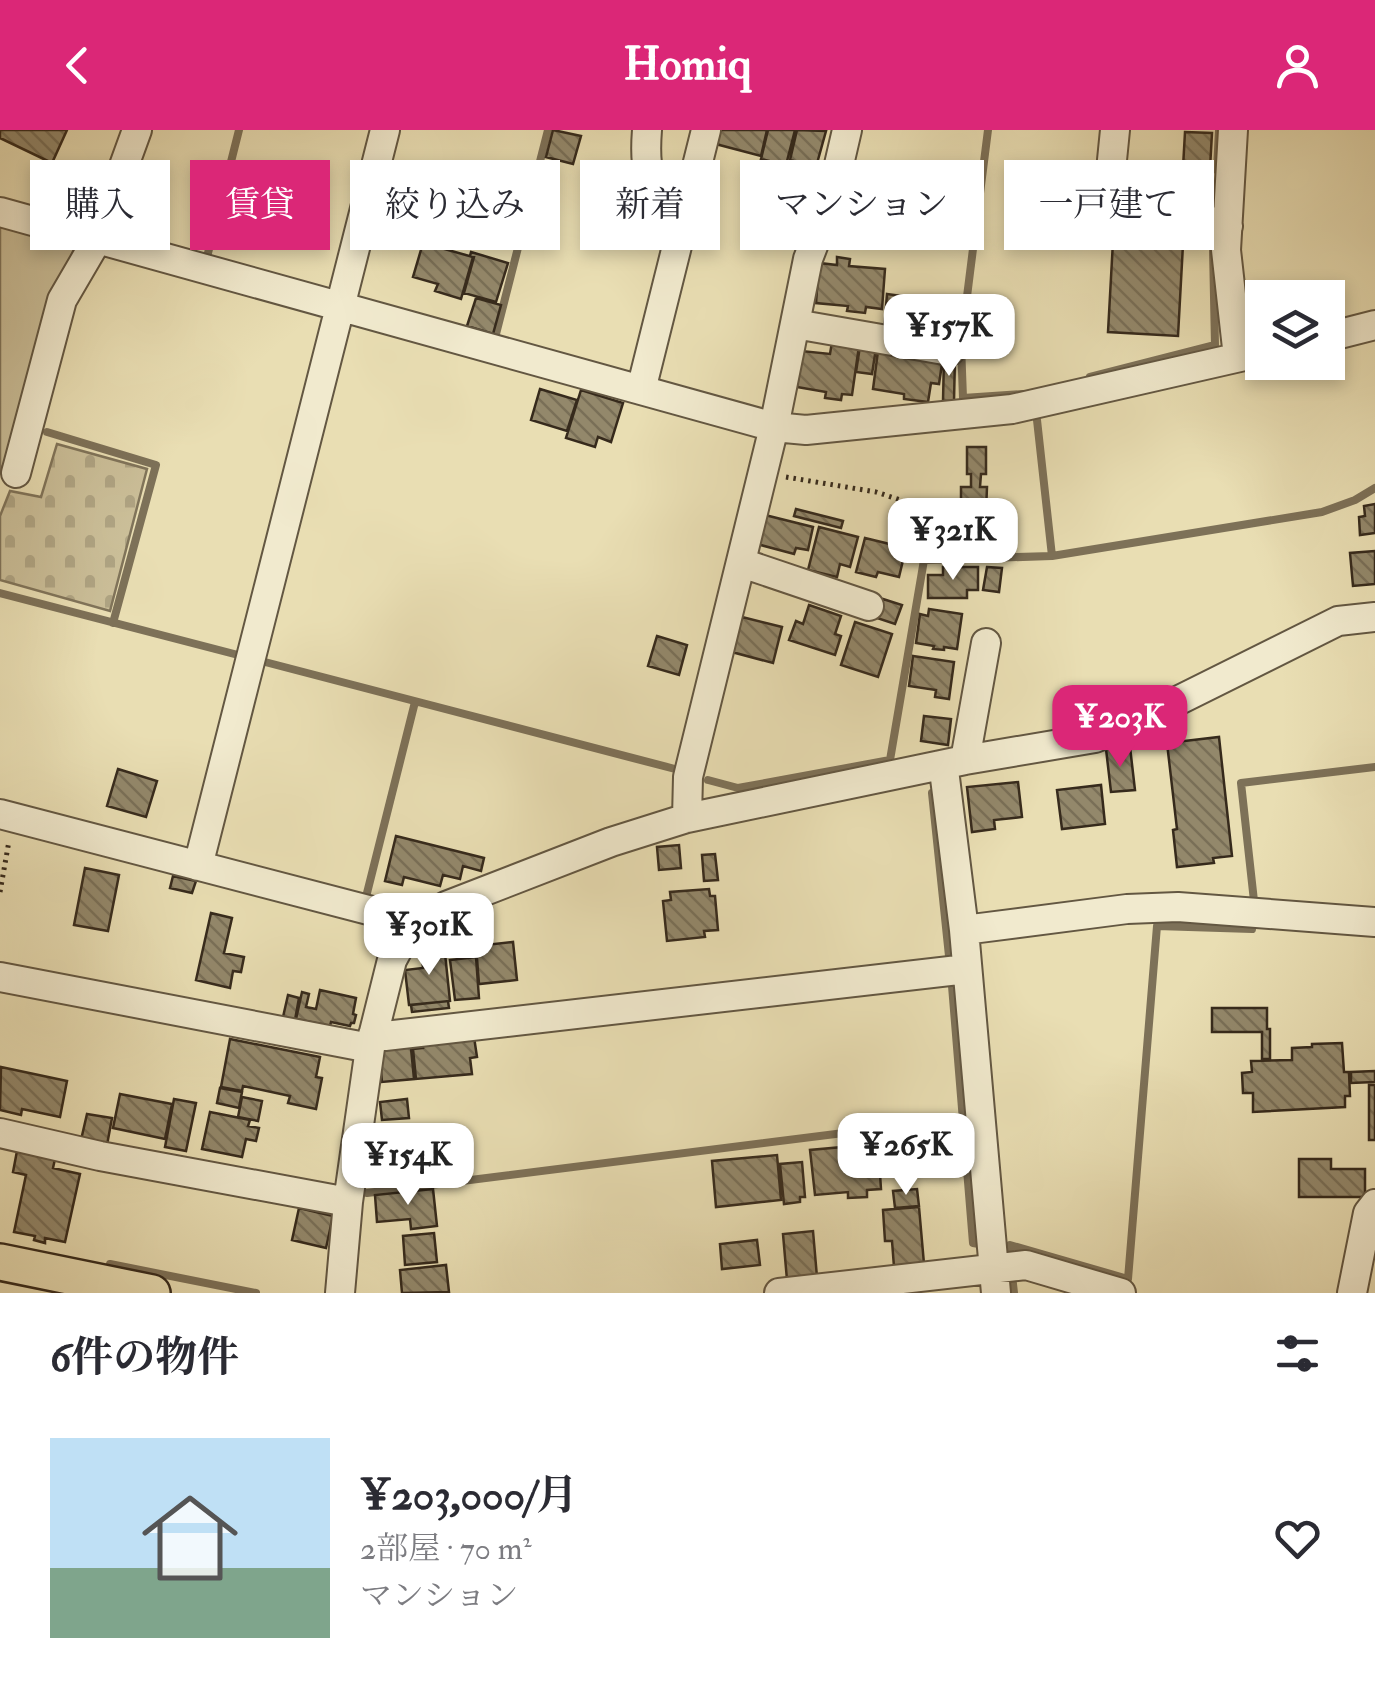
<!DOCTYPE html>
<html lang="ja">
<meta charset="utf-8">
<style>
:root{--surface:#fff;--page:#f2f2f3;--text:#2b2b33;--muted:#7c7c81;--accent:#db2777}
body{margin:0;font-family:"IM FELL Double Pica","Noto Serif JP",serif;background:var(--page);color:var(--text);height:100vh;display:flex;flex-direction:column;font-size:38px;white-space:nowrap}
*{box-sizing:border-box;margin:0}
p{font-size:32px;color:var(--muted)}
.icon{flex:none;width:55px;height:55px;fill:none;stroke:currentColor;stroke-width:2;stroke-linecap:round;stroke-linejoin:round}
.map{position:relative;height:1163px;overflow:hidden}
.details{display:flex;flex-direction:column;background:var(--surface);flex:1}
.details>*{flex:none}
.top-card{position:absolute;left:30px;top:30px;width:1315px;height:90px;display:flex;gap:20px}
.fabs{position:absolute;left:1245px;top:150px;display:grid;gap:20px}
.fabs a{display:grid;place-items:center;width:100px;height:100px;border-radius:0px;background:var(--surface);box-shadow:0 5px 15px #0003;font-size:50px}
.price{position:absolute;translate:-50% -85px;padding:0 22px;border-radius:20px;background:#fff;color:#222;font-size:32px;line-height:65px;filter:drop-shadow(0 2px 5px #0008)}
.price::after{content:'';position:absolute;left:50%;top:60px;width:30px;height:22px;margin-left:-15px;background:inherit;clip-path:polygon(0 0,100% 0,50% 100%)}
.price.active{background:var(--accent);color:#fff}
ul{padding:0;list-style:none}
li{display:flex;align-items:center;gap:30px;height:250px;padding:0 50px}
li span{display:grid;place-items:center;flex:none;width:280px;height:200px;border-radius:0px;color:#555}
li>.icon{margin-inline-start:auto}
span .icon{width:120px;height:120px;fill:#fffc;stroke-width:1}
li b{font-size:42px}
h2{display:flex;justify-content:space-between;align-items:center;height:120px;padding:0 50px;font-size:42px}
.tag{padding:0 35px;border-radius:0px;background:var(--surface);box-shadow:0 5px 15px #0003;font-size:35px;line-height:90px}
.tag.active{background:var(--accent);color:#fff}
header{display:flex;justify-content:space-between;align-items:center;height:130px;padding:0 50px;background:var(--accent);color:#fff;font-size:45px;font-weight:800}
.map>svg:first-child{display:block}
.cemetery{fill:url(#cemetery-stones);stroke:#80745a;stroke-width:2.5}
.park{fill:#cbbf99;stroke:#80745a;stroke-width:2.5}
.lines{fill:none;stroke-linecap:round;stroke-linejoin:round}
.stream{stroke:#7d7158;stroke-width:8}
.building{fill:url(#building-back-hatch);stroke:#362a1c;stroke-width:2.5}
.minor-casing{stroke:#635742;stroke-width:32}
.major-casing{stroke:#362a1c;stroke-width:40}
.path{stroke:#362a1c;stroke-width:5;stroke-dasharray:2.5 5;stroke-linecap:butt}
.minor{stroke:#f1eace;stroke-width:28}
.major{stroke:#e9deb3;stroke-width:35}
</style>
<header><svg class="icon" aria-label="back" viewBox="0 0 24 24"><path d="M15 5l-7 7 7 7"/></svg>Homiq<svg class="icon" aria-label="person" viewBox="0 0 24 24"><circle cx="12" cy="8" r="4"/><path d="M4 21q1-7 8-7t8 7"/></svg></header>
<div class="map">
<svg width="1375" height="1163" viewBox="0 0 1375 1163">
<defs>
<pattern id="cemetery-stones" width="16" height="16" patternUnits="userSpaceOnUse" patternTransform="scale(2.5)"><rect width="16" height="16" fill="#cbbf99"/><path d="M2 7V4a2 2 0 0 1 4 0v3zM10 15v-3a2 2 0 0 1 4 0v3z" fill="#afa483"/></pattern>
<pattern id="building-back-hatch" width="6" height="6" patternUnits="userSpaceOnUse" patternTransform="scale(2.5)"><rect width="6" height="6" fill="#93886b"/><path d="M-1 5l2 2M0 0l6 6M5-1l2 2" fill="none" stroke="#796f57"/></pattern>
</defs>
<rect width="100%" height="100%" fill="#e9deb3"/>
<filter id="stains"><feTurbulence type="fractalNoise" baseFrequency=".002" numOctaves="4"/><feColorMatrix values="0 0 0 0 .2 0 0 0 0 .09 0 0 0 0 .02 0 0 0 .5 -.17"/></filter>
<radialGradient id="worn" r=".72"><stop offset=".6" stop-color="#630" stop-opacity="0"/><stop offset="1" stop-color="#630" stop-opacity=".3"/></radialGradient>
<!-- cemetery -->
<path class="cemetery" d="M57,314L147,339L110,481L0,450V386L10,361L41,367Z"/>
<!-- park -->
<path class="park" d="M0,93L76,114L59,157L26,284L0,342Z"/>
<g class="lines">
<!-- stream -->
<path class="stream" d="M988,0L961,214L963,268L1023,264
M1217,40L1219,0
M208,123L239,0
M496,204L548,0
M1090,247L1215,215L1213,119
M1037,290L1052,426
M47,302L156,335L113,493
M0,463L242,526
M265,532L675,639
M708,650L738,658L890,630L924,430L1052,426L1322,382L1355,370L1375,358
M932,663L949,826
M366,767L415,572
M1254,771L1241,653L1375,637
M952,856L973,1113L979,1114
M367,1063L963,988
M1010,1123V1115L1128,1149L1157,796L1252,799
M110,1134L256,1163
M1012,1145L1014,1163"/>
</g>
<!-- building -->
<path class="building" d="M0,0H67L52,33L0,8Z
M553,0L581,6L573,34L546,27Z
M715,0H767L761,26L712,13Z
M768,0H795L786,35L761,29Z
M797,0L826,1L816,37L790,30Z
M1185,2L1212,3L1208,74L1181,73Z
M1122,36L1162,37L1160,73L1120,72Z
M1114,93L1184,96L1178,206L1108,202Z
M423,113L473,127L461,169L435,161L438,154L413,147Z
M471,122L508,133L496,172L464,163L474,127L470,126Z
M837,127L850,129L849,136L885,139L882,179L866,177L865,183L847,181L848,176L816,173L819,133L837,135Z
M887,164L909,167L906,203L884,202Z
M476,168L501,175L493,204L467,196Z
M832,212L859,216L852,265L842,264L841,270L825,268L826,262L797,257L802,221L830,224Z
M860,216L876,218L872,244L856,242Z
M878,221L943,227L939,254L931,253L928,272L904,269V264L873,259Z
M944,227H955L954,271H943Z
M540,259L577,270L567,301L531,290Z
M581,260L623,273L611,312L598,307L595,317L566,308Z
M967,317H986V344H981L980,357H987L986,382H961V357H971V344H967Z
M1375,374V403L1360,405L1359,387L1365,386L1364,376Z
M796,379L843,391L841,398L794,386Z
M765,385L813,397L808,420L796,418L794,424L757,414Z
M819,397L858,407L850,437L840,434L837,447L808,440Z
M865,408L906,418L899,447L878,442L876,447L856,442Z
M1375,421V454L1353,456L1350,423Z
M943,437H978V460H967V468H928V445H943Z
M987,437L1002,438L999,462L983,460Z
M883,469L902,475L895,494L877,488Z
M809,475L841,486L835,504L841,506L835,525L789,510L796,491L803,494Z
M929,479L962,484L957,519L944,517V520L933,519L934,516L916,513L920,484L928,486Z
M742,487L782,497L773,533L732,522Z
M855,492L892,504L878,547L841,535Z
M657,506L687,515L679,545L648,536Z
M913,526L954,532L949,569L935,567L936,560L909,556Z
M924,586L951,589L948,615L921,611Z
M1219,607L1232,726L1213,728L1214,733L1177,737L1173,700L1177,699L1167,613Z
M1130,617L1135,660L1111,662L1106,619Z
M118,639L157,651L146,687L107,676Z
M1018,652L1022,687L994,690L995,699L972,702L967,657Z
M1101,655L1105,694L1062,699L1057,660Z
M396,706L484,728L481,741L463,736L460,749L443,745L440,756L404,747L402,755L385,751Z
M679,715L681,738L659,740L657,717Z
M715,724L718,750L704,751L702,725Z
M85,738L119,745L108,801L74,795Z
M173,746L196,751L192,763L170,758Z
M709,759L710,766H715L718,800L704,801L705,807L667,811L663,771L671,770L670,762Z
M211,783L232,788L224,823L244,827L241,842L233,841L230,858L196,850Z
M513,812L517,850L479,854L476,816Z
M444,814L450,871L409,875L405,840L423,838L421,816Z
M476,827L479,868L455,870L450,830Z
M320,860L356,868L353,884L356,885L354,893H351L350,896L331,892L330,896L296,889L302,862L309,864L306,877L316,879Z
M288,865L299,868L295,890L283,887Z
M448,871L449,878L412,882L411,875Z
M1212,878H1267V899H1270V929H1262V902H1212Z
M474,907L477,927L470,928L472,944L416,949L413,919L423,918L422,913Z
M230,909L320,927L316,947L322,948L316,979L288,973L290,966L243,956L242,961L221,957Z
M420,909L421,917L411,918L414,949L382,952L379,921L385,915Z
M1342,913L1344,942H1349L1350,966H1345V977L1253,982V963H1243L1242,943L1252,942L1251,931L1292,930V918L1312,917V914Z
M1,937L67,951L60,987L22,979L21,985L0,980Z
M1375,941V952L1351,953V942Z
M1369,955H1375V1010H1369Z
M220,958L242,962L239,978L217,973Z
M120,964L172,974L165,1009L113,998Z
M242,967L262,971L258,991L238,987Z
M174,969L196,973L186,1021L165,1017Z
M407,969L409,988L382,990L380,972Z
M210,982L250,990L248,996L259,998L256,1011L246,1009L242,1027L202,1019Z
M87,984L112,988L107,1015L81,1010Z
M886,1013L888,1043L880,1044L881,1059L867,1060V1067L848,1068V1062L815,1065L810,1020Z
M17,1021L55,1029L53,1038L80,1044L65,1112L45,1108V1113L34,1110L35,1106L14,1102L26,1045L13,1042Z
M777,1025L781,1070L716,1077L712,1031Z
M1299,1029H1331V1039H1365V1067H1299Z
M802,1032L805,1067H800V1072L784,1074L780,1034Z
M433,1059L437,1096L411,1099L410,1089L377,1092L375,1065Z
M917,1059L919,1076L895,1078L893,1061Z
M919,1077L924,1134L894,1137L892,1111H885L883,1080Z
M299,1078L333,1086L326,1118L292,1110Z
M813,1101L817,1147L787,1150L783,1104Z
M434,1103L437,1132L405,1135L403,1106Z
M757,1110L760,1135L722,1139L720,1114Z
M446,1135L449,1162L402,1163L400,1140Z"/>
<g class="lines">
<!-- minor casing -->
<g class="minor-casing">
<path id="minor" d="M647,0C645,25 646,43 656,66L686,78
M1115,0L1107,80L1188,85L1228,96
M1233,0L1226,120L1238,227
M0,82L774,297L806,300L1012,279L1262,222
M795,194L950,221
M1328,207L1375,195
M641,260L706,0
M16,343L62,170L97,110L137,0
M742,433L869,476
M965,630L986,513
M941,635L945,648L964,800L996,1163
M0,684L399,788L411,795
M687,688L688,647L774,297L808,129L831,69L847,0
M198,736L385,0
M964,800L1127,779L1178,777L1375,792
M0,847L370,918
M373,905L385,906L967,839
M0,1003L100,1026L348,1072
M340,1163L348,1072L370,918L392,830L411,795L446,776L611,712L687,688L965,630L1095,608L1135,592L1338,491L1375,487
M779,1163L1026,1135L1121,1163
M1352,1163L1368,1083L1375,1074"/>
</g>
<!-- major casing -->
<g class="major-casing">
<path id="major" d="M0,1132L152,1163"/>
</g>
<!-- path -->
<path class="path" d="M786,347L876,362L976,395V386
M0,762L9,711"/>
<!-- minor -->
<use href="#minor" class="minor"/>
<!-- major -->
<use href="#major" class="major"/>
</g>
<rect width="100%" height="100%" filter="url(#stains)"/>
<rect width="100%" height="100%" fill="url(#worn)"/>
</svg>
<div class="fabs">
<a><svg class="icon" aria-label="layers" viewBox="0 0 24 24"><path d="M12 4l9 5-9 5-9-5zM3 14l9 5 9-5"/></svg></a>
</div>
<b class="price" style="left:949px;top:249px">¥157K</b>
<b class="price" style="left:953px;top:453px">¥321K</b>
<b class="price active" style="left:1120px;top:640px">¥203K</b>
<b class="price" style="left:429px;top:848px">¥301K</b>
<b class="price" style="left:906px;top:1068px">¥265K</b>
<b class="price" style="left:408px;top:1078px">¥154K</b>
<div class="top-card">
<a class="tag">購入</a>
<a class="tag active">賃貸</a>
<a class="tag">絞り込み</a>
<a class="tag">新着</a>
<a class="tag">マンション</a>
<a class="tag">一戸建て</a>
</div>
</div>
<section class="details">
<h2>6件の物件<svg class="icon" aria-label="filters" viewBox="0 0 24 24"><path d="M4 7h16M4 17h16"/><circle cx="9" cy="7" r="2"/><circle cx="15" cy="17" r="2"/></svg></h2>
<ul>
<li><span style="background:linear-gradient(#bfe0f5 65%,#7fa58c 0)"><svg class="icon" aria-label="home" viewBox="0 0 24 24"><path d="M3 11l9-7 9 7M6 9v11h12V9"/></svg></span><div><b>¥203,000/月</b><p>2部屋 · 70 m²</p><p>マンション</p></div><svg class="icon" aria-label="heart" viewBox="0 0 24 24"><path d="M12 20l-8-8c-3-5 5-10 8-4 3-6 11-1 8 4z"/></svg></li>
</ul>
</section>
